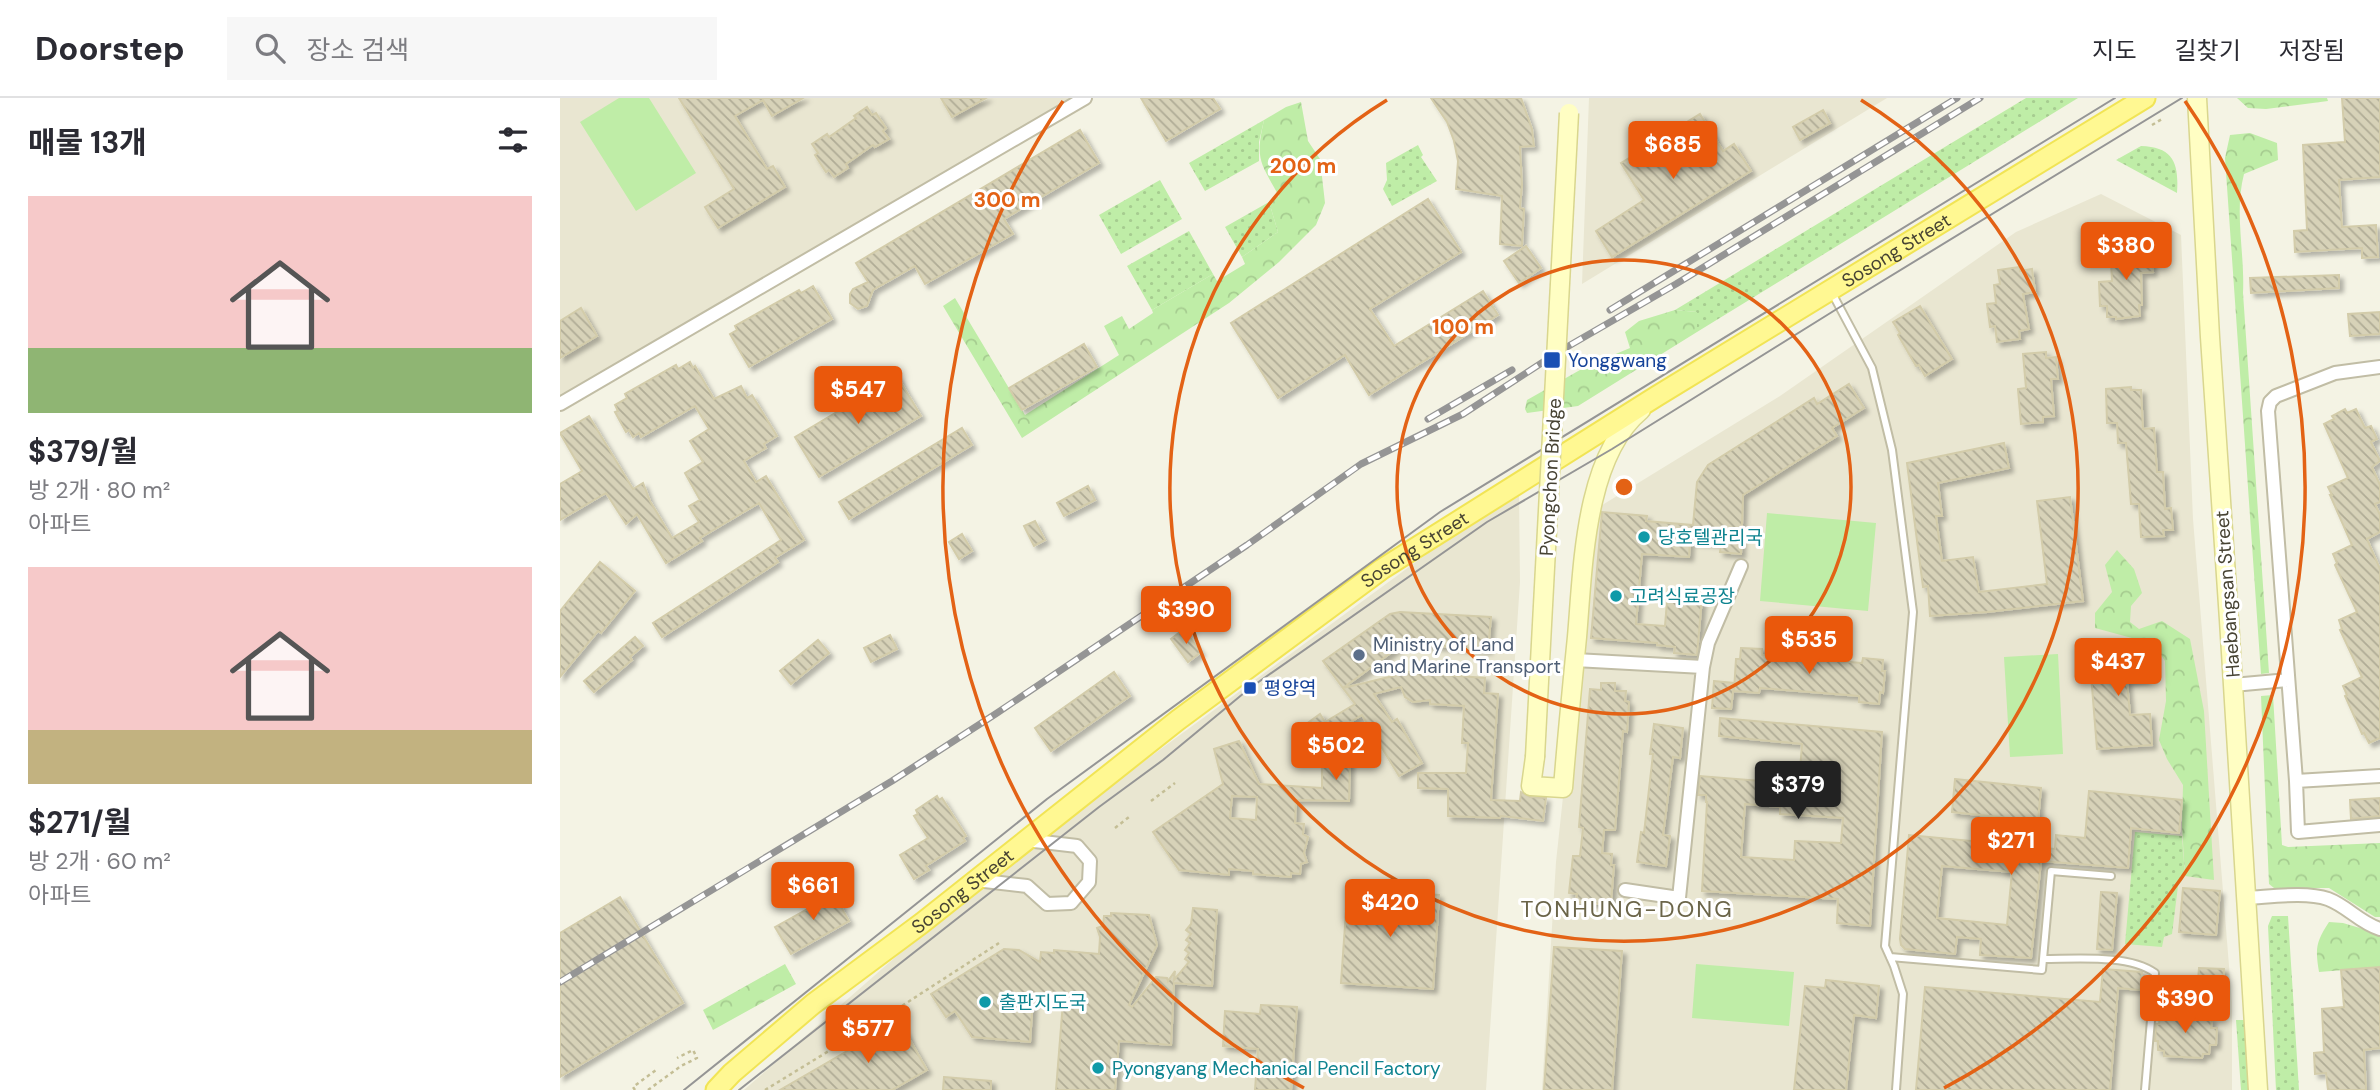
<!DOCTYPE html>
<html lang="ko">
<meta charset="utf-8">
<style>
:root{--surface:#fff;--page:#f7f7f7;--text:#2b2b33;--muted:#7c7c81;--line:#e1e1e2;--accent:#ea580c}
body{margin:0;font-family:"DM Sans","Noto Sans KR",sans-serif;background:var(--page);color:var(--text);height:100vh;display:flex;flex-direction:column;font-size:26px;white-space:nowrap}
*{box-sizing:border-box;margin:0}
p{font-size:23px;color:var(--muted)}
.icon{flex:none;width:38px;height:38px;fill:none;stroke:currentColor;stroke-width:2;stroke-linecap:round;stroke-linejoin:round}
.map{position:relative;flex:1;overflow:hidden}
.panel{display:flex;flex-direction:column;background:var(--surface);width:560px}
.panel>*{flex:none}
.price{position:absolute;translate:-50% -60px;padding:0 16px;border-radius:7px;background:var(--accent);color:#fff;font-size:23px;line-height:46px;filter:drop-shadow(0 2px 4px #0008)}
.price::after{content:'';position:absolute;left:50%;top:42px;width:21px;height:16px;margin-left:-10px;background:inherit;clip-path:polygon(0 0,100% 0,50% 100%)}
.price.active{background:#222;color:#fff}
ul{padding:0;list-style:none}
li{display:grid;align-content:center;gap:14px;height:371px;padding:0 28px}
li span{display:grid;place-items:center;height:217px;border-radius:0px;color:#555}
li>.icon{margin-inline-start:auto}
span .icon{width:126px;height:126px;fill:#fffc;stroke-width:1}
li b{font-size:30px}
h2{display:flex;justify-content:space-between;align-items:center;height:84px;padding:0 28px;font-size:30px}
header{display:flex;align-items:center;gap:42px;box-sizing:border-box;height:98px;padding:0 35px;background:var(--surface);border-bottom:2px solid var(--line)}
header strong{font-size:33px}
nav{display:flex;gap:38px;margin-inline-start:auto;font-size:24px}
.search{width:490px;height:63px;background:var(--page);display:flex;align-items:center;gap:18px;box-sizing:border-box;padding:0 24px;border-radius:0px;color:var(--muted);font-size:26px}
main{display:flex;flex:1;min-height:0}
.map>svg:first-child{display:block}
.residential{fill:#e9e6d1}
.grass{fill:url(#grass-dots)}
.forest{fill:url(#forest-crowns)}
.garden{fill:#bfeda7}
.building{fill:url(#building-back-hatch);stroke:#d3ccaa;stroke-width:2;fill-rule:evenodd;filter:url(#shadow)}
.lines{fill:none;stroke-linecap:round;stroke-linejoin:round}
.lane-casing{stroke:#c1bda5;stroke-width:10}
.street-casing{stroke:#c1bda5;stroke-width:16}
.secondary-casing{stroke:#d9d68e;stroke-width:21}
.primary-casing{stroke:#f1e455;stroke-width:23}
.path{stroke:#c4be95;stroke-width:2.5;stroke-dasharray:3.5 3.5;stroke-linecap:butt}
.lane{stroke:#fff;stroke-width:6}
.street{stroke:#fff;stroke-width:12}
.secondary{stroke:#fffec3;stroke-width:18}
.primary{stroke:#fff892;stroke-width:19}
.tram{stroke:#959595;stroke-width:2}
.rail-casing{stroke:#959595;stroke-width:7}
.rail{stroke:#fff;stroke-width:4.5;stroke-dasharray:13;stroke-linecap:butt}
.secondary-bridge-casing{stroke:#d9d68e;stroke-width:21;stroke-linecap:butt}
.secondary-bridge{stroke:#fffec3;stroke-width:18}
.ring{fill:none;stroke:#e36215;stroke-width:3.5}
.transit-dot{fill:#1a4fb4;stroke:#fff;stroke-width:2.5}
.culture-dot{fill:#0f9aa8;stroke:#fff;stroke-width:2.5}
.service-dot{fill:#5c6f8a;stroke:#fff;stroke-width:2.5}
.labels{text-anchor:middle;stroke-width:6;stroke-linejoin:round;paint-order:stroke}
.street-label{font-size:19px;fill:#474333;stroke:#fff}
.transit-label{font-size:19px;fill:#164399;stroke:#fff;text-anchor:start}
.culture-label{font-size:19px;fill:#0d838f;stroke:#fff;text-anchor:start}
.service-label{font-size:19px;fill:#4e5e75;stroke:#fff;text-anchor:start}
.quarter-label{font-size:23px;letter-spacing:2px;fill:#6b6549;stroke:#fff}
.centre{fill:#e36215;stroke:#fff;stroke-width:3.5}
.ring-label{font-size:21px;text-anchor:middle;font-weight:bold;fill:#e36215;stroke:#fff;stroke-width:6;stroke-linejoin:round;paint-order:stroke}
</style>
<header>
<strong>Doorstep</strong>
<div class="search"><svg class="icon" aria-label="search" viewBox="0 0 24 24"><circle cx="10" cy="10" r="6"/><path d="M15 15l6 6"/></svg>장소 검색</div>
<nav><a>지도</a><a>길찾기</a><a>저장됨</a></nav>
</header>
<main>
<section class="panel">
<h2>매물 13개<svg class="icon" aria-label="filters" viewBox="0 0 24 24"><path d="M4 7h16M4 17h16"/><circle cx="9" cy="7" r="2"/><circle cx="15" cy="17" r="2"/></svg></h2>
<ul>
<li><span style="background:linear-gradient(#f6c9c9 70%,#8fb573 0)"><svg class="icon" aria-label="home" viewBox="0 0 24 24"><path d="M3 11l9-7 9 7M6 9v11h12V9"/></svg></span><div><b>$379/월</b><p>방 2개 · 80 m²</p><p>아파트</p></div></li>
<li><span style="background:linear-gradient(#f6c9c9 75%,#c2b280 0)"><svg class="icon" aria-label="home" viewBox="0 0 24 24"><path d="M3 11l9-7 9 7M6 9v11h12V9"/></svg></span><div><b>$271/월</b><p>방 2개 · 60 m²</p><p>아파트</p></div></li>
</ul>
</section>
<div class="map">
<svg width="1820" height="992" viewBox="0 0 1820 992">
<defs>
<pattern id="grass-dots" width="8" height="8" patternUnits="userSpaceOnUse" patternTransform="scale(1.75)"><rect width="8" height="8" fill="#bfeda7"/><path d="M2 2h.1M6 6h.1" fill="none" stroke="#a6cc90" stroke-width="1.8" stroke-linecap="round"/></pattern>
<pattern id="forest-crowns" width="20" height="18" patternUnits="userSpaceOnUse" patternTransform="scale(1.75)"><rect width="20" height="18" fill="#bfeda7"/><path d="M2 6a3 3 0 1 1 6 0M12 15a3 3 0 1 1 6 0" fill="none" stroke="#a6cc90"/></pattern>
<pattern id="building-back-hatch" width="6" height="6" patternUnits="userSpaceOnUse" patternTransform="scale(1.75)"><rect width="6" height="6" fill="#d7d2b8"/><path d="M-1 5l2 2M0 0l6 6M5-1l2 2" fill="none" stroke="#b0ac96"/></pattern>
<filter id="shadow"><feDropShadow dx="4" dy="4" stdDeviation="2" flood-color="#0004"/></filter>
</defs>
<rect width="100%" height="100%" fill="#f4f3e4"/>
<!-- residential -->
<path class="residential" d="M0,0H515L0,298Z
M1029,0H1327L1022,186Z
M1541,96L1621,137L1633,421L1672,905V992H982L996,764L1032,429L1039,409L1220,298L1456,134Z
M959,398L960,484L926,992H184L363,835L575,670L894,436Z"/>
<!-- grass -->
<path class="grass" d="M1466,0H1518L1137,234V214L1115,212Z
M704,22L699,44V63L645,93L629,65Z
M858,47L863,57L861,59L877,83L832,108L823,91L827,82L826,65Z
M1581,48C1614,49 1619,66 1617,95L1556,62Z
M600,82L622,121L561,156L539,117Z
M709,104L718,134L682,159L665,129Z
M629,133L653,176L592,212L567,168Z
M1575,734L1622,738L1625,778L1618,788L1612,836L1604,839L1602,849L1565,846Z
M1712,818H1728L1739,992H1716L1708,828Z
M1676,922H1685L1690,992H1681Z"/>
<!-- forest -->
<path class="forest" d="M1677,0H1767L1768,3L1706,11L1688,10Z
M741,4L748,43L760,61L765,105L756,127L719,164L669,205L462,340L383,208L395,200L465,317L559,257L544,228L562,218L569,231L593,215L592,212L653,176L657,183L685,166L682,159L718,134L709,104L719,98C700,64 695,62 704,22L726,9Z
M1690,35L1717,45L1718,62L1684,76C1674,114 1685,156 1683,195L1709,575L1701,576L1665,60L1670,37Z
M1115,212L1137,214V234L1018,308L967,315L965,311L967,302L1027,268L1070,250L1065,234L1079,223Z
M1557,452L1574,471L1582,495L1571,508L1570,524L1579,531L1602,523L1630,541L1644,613L1654,782L1625,778L1622,728L1623,687L1607,661L1599,642L1606,603L1605,563L1594,546L1535,530V515L1552,494L1545,467Z
M1713,597L1722,747L1728,749L1820,745V819H1815L1769,790H1714L1709,786L1701,598Z
M1769,824L1783,825L1820,836V869L1759,874C1755,850 1756,844 1769,824Z
M225,866L236,886L153,932L143,912Z"/>
<!-- garden -->
<path class="garden" d="M59,0H89L136,75L76,113L20,24Z
M1207,415L1316,425L1308,513L1200,503Z
M1498,556L1503,656L1450,659L1444,559Z
M1136,866L1234,874L1229,928L1132,920Z"/>
<!-- building -->
<path class="building" d="M119,0H243L212,18L203,2L175,18L207,71L213,68L225,89L158,130L145,109L174,91Z
M381,0H426L392,19Z
M581,0H653L660,11L606,43Z
M871,0H961L972,31L974,48L960,49L962,87L960,110L964,111L962,148L940,146L942,98L896,91L898,63L894,43L887,24Z
M1782,0H1820V79L1779,82L1782,129L1816,127L1818,159L1802,160V150L1735,154L1734,133L1747,132L1743,47L1785,44Z
M307,9L312,17L316,15L326,30L323,33L329,41L315,49L313,47L286,66L288,70L274,79L269,72L266,74L255,57L258,55L252,46L267,36L269,39L296,20L294,18Z
M1263,12L1270,25L1240,42L1233,29Z
M1140,16L1163,53L1174,46L1191,73L1052,159L1036,133L1084,102L1061,65Z
M520,32L539,65L444,121L453,136L365,186L355,168L313,192L307,208L298,211L290,205V196L293,191L308,184L296,165Z
M868,101L901,154L810,211L834,248L923,193L938,217L809,297L785,257L718,300L671,225Z
M1583,146L1584,148H1589L1593,174L1581,175L1582,207H1579L1580,218L1556,221V219H1547V208H1540L1539,184L1552,183L1551,163L1557,162L1556,147Z
M966,148L981,170L959,185L944,163Z
M1460,169V173L1472,171L1475,194L1463,196L1469,231L1459,233L1460,241L1437,244L1435,228L1430,229L1427,206L1436,205L1434,187L1440,186L1438,172Z
M1779,177V190L1691,195L1690,180Z
M253,188L272,221L189,269L170,236L177,232L175,228L239,192L241,195Z
M1360,208L1392,261L1365,278L1359,267L1356,268L1338,237L1340,235L1333,224Z
M21,210L37,238L0,260V223Z
M1820,214V236L1790,238L1788,216Z
M524,246L537,269L462,312L449,290Z
M1486,254V260L1496,259L1498,281H1491L1494,318L1483,319V324L1461,326L1458,291L1466,290L1463,256Z
M130,264L133,270L135,268L154,301L181,288L187,300L192,297L217,338L204,346L206,350L184,363L196,384L206,378L244,442L215,460L218,464L102,539L93,525L221,442L199,405L140,440L142,443L106,465L77,416L66,426L46,395L0,422V386L22,373L0,335L29,318L73,391L83,385L90,403L112,440L139,424L129,408L140,402L125,375L143,364L130,343L149,331L135,308L81,339L79,335L73,339L69,332L66,334L55,314L58,313L55,307L67,300L65,296L116,267L118,271Z
M337,278L361,318L259,379L235,339Z
M1289,286L1304,310L1272,330L1277,338L1183,397L1181,456L1160,454L1161,445L1130,443L1129,459L1082,456L1076,526L1105,528L1108,491L1128,493V499L1142,500L1137,557L1114,555L1115,549L1097,547V545L1031,540L1042,414L1087,418L1086,423L1133,427L1137,384L1148,367L1254,300L1257,306Z
M1571,289V292H1581L1583,331L1594,330L1597,374H1603L1605,411L1611,410L1613,432H1603L1604,438L1581,439L1579,406H1571L1566,345H1558L1557,325H1547L1546,291Z
M1785,311L1787,315L1796,311L1805,330L1811,328L1817,341L1811,344L1820,363L1812,369L1820,387V404L1815,406L1820,417V434L1807,441L1820,471V640L1809,645L1804,635L1802,636L1785,598L1787,597L1783,588L1802,579L1780,532L1782,531L1779,522L1797,514L1775,467L1777,465L1773,456L1792,447L1770,397H1772L1768,389L1788,380L1764,326L1774,321L1772,318Z
M402,330L412,347L289,421L279,404Z
M1444,345L1449,370L1378,385L1382,418H1376L1382,463L1413,459L1419,494L1487,486L1477,403L1510,399L1523,503L1427,514L1370,518L1368,488L1363,489L1347,365Z
M528,388L535,402L504,418L497,405Z
M475,423L485,442L474,448L464,428Z
M402,436L412,453L399,461L389,444Z
M40,464L75,493L41,535L38,533L0,579V513Z
M840,514L931,519L928,552L844,545L783,590L763,563L830,516Z
M624,531L641,554L628,564L611,541Z
M330,537L337,551L311,564L304,550Z
M75,539L83,548L70,559L72,562L34,594L24,583Z
M258,542L269,555L231,586L220,573Z
M1583,548L1585,581L1567,583L1570,617L1590,616L1592,647L1537,651L1529,552Z
M1181,550L1202,551V557L1302,565L1303,560L1323,562L1322,573H1325L1323,595L1320,594L1319,606L1299,604V598L1200,590L1199,595L1174,593L1176,561H1180Z
M858,572L859,575L925,580L924,595L938,596L931,702L960,703L961,694L970,699L986,700L983,723L941,718L940,720L888,718V691L858,690V675H906L908,645H902L904,608L870,606V602L853,604L845,599L841,589L814,596L832,624L837,621L862,665L839,678L802,617L773,635L790,659L789,703L736,702L735,725L744,726L743,736L748,739L744,755L747,764L741,766L740,776L731,775V779L693,776V773L669,771V777L619,772L593,734L663,686L654,651L679,643L699,686L762,690V666L738,632L760,616L765,624L795,606L783,590ZM672,698L697,699L696,722L670,720Z
M554,574L570,598L491,653L475,630Z
M1154,583L1174,585L1171,611L1152,610Z
M1041,585H1055V593H1066L1065,603L1069,604L1067,634L1063,633L1055,732H1044L1042,755L1052,756L1051,767H1054L1051,804L1040,802L1039,806L1016,804L1017,796L1009,795L1013,758H1020L1023,730L1019,729L1030,591L1041,592Z
M1160,620L1322,634L1310,828L1277,825L1278,801L1142,793L1147,704H1146V697H1138L1140,678L1239,686L1242,646L1159,638ZM1185,706L1220,709V716L1283,720L1281,745L1235,743L1234,762L1181,759Z
M1094,626L1123,630L1120,660L1113,659L1103,737L1110,738L1106,768L1077,764L1081,734L1084,735L1093,656H1090Z
M1395,681L1481,690L1478,723L1392,714Z
M1529,693L1622,702L1619,735L1571,730L1568,770L1481,763L1471,860L1420,857L1421,841L1397,839L1395,856L1345,851L1341,847L1340,841L1349,737L1495,751L1496,737L1525,740ZM1382,768L1452,774L1447,827L1377,820Z
M377,698L379,702L382,700L406,738L403,740L405,743L366,768L369,772L354,781L340,757L368,740L354,718L358,716L356,712Z
M1820,700V718L1791,721L1790,702Z
M1623,790L1660,793L1656,837L1619,834Z
M799,791L879,797L873,891L781,885L787,799L792,794Z
M262,794L275,798L289,823L231,856L215,829L251,809L253,798Z
M1541,794L1557,795L1552,852L1537,851Z
M60,799L123,905L0,979V835Z
M633,810L657,812L652,888L614,885L611,947L559,943L555,992H496L503,904L473,901L470,944L412,939L395,913L386,919L371,896L444,851L459,852L480,864L481,854L494,855V852L539,856L540,839L537,830L543,828L544,818H551V815L589,817L597,847L569,907L572,909L596,879L607,880L608,883L615,873L614,882L629,864L625,861L629,855L625,852L630,845L626,842L631,836L626,832L631,826Z
M994,849L1062,853L1052,992H984Z
M1820,869V950L1804,952L1806,992H1768L1766,975L1755,976L1754,955L1764,954L1762,911L1784,909L1781,872Z
M1639,870L1664,871L1662,896L1637,895Z
M1543,871L1582,874L1580,892L1558,890L1550,992H1356L1365,889L1540,904Z
M1266,882L1319,888L1316,920L1294,917L1286,992H1234L1245,888L1265,890Z
M701,907L737,909L731,992H695L698,951L663,948L665,913L700,916Z
M1607,913L1645,916V920L1652,921L1651,930H1657L1656,947H1650L1649,956H1643L1642,960L1604,958V953L1598,952V943H1595L1596,926H1599L1600,917L1606,918Z
M339,923L367,972L332,992H220Z
M384,979L431,983V992H383Z"/>
<g class="lines">
<!-- lane casing -->
<g class="lane-casing">
<path id="lane" d="M1272,195L1312,270L1332,352L1353,514L1325,848L1334,868L1343,896L1336,992
M1330,859L1482,872L1491,773L1551,778
M1483,861C1516,861 1569,856 1595,875L1585,992"/>
</g>
<!-- street casing -->
<g class="street-casing">
<path id="street" d="M1820,269L1775,275L1716,298L1710,304L1708,313L1736,683L1738,734L1820,727
M0,306L525,0
M1015,562L1143,569
M1673,587L1728,582
M1736,683L1820,678
M416,782L467,788L487,806L511,805L529,784L530,763L517,748L466,742
M1065,792L1119,800L1143,569L1148,545L1181,468
M1686,800C1709,799 1746,793 1768,801C1787,808 1800,825 1820,831"/>
</g>
<!-- secondary casing -->
<g class="secondary-casing">
<path id="secondary" d="M1637,0L1650,239L1669,522L1698,992
M975,659L971,688L1003,690C1007,640 1012,589 1017,539C1023,471 1024,359 1081,312"/>
</g>
<!-- primary casing -->
<g class="primary-casing">
<g id="primary">
<path id="s1" d="M156,992L172,975L253,906L362,825L618,622L822,471L1097,298L1585,0"/>
</g>
</g>
<!-- path -->
<path class="path" d="M1592,27L1602,21
M591,703L615,685
M555,730L569,719
M75,992L73,989L96,972
M88,992L121,968L137,960L133,952L117,960
M205,992L331,915L439,845"/>
<!-- lane -->
<use href="#lane" class="lane"/>
<!-- street -->
<use href="#street" class="street"/>
<!-- secondary -->
<use href="#secondary" class="secondary"/>
<!-- primary -->
<use href="#primary" class="primary"/>
<!-- tram -->
<path class="tram" d="M124,992L487,701L880,414L1555,0
M179,992L539,709L603,662L690,590L927,424L1052,351L1280,209L1622,0"/>
<!-- rail casing -->
<g class="rail-casing">
<path id="rail" d="M1050,212L1397,0
M868,321L952,272
M0,884L332,683L437,615L687,447L801,366L903,316L1000,253L1116,186L1420,0"/>
</g>
<!-- rail -->
<use href="#rail" class="rail"/>
<!-- secondary-bridge casing -->
<g class="secondary-bridge-casing">
<path id="secondary-bridge" d="M975,659L1009,15"/>
</g>
<!-- secondary-bridge -->
<use href="#secondary-bridge" class="secondary-bridge"/>
</g>
<!-- distance rings -->
<g class="ring">
<circle cx="1064" cy="389" r="227"/>
<path d="M1301 2A454 454 0 1 1 827 2"/>
<path d="M744 990A681 681 0 0 1 503 3M1625 3A681 681 0 0 1 1384 990"/>
</g>
<!-- markers -->
<g class="transit-dot">
<rect x="983" y="253" width="18" height="18" rx="3.5"/>
<rect x="683" y="583" width="14" height="14" rx="3.5"/>
</g>
<g class="culture-dot">
<circle cx="1084" cy="439" r="7"/>
<circle cx="1056" cy="498" r="7"/>
<circle cx="425" cy="904" r="7"/>
<circle cx="538" cy="970" r="7"/>
</g>
<circle class="service-dot" cx="799" cy="557" r="7"/>
<g class="labels">
<!-- street labels -->
<g class="street-label">
<text dy="7" stroke="none"><textPath href="#s1" startOffset="1451">Sosong Street</textPath></text>
<text transform="translate(990 379) rotate(-87)" y="7">Pyongchon Bridge</text>
<text dy="7" stroke="none"><textPath href="#s1" startOffset="884">Sosong Street</textPath></text>
<text transform="translate(1667 496) rotate(-94)" y="7">Haebangsan Street</text>
<text dy="7" stroke="none"><textPath href="#s1" startOffset="317">Sosong Street</textPath></text>
</g>
<!-- transit labels -->
<g class="transit-label">
<text x="1008" y="269">Yonggwang</text>
<text x="704" y="597">평양역</text>
</g>
<!-- culture labels -->
<g class="culture-label">
<text x="1098" y="446">당호텔관리국</text>
<text x="1070" y="505">고려식료공장</text>
<text x="439" y="911">출판지도국</text>
<text x="552" y="977">Pyongyang Mechanical Pencil Factory</text>
</g>
<!-- service labels -->
<g class="service-label">
<text x="813" y="553">Ministry of Land<tspan x="813" dy="22">and Marine Transport</tspan></text>
</g>
<!-- quarter labels -->
<g class="quarter-label">
<text x="1067" y="819">TONHUNG-DONG</text>
</g>
</g>
<circle cx="1064" cy="389" r="10" class="centre"/>
<g class="ring-label">
<text x="743" y="75">200 m</text>
<text x="447" y="109">300 m</text>
<text x="903" y="236">100 m</text>
</g>
</svg>
<b class="price" style="left:1113px;top:83px">$685</b>
<b class="price" style="left:1566px;top:184px">$380</b>
<b class="price" style="left:298px;top:328px">$547</b>
<b class="price" style="left:626px;top:548px">$390</b>
<b class="price" style="left:1249px;top:578px">$535</b>
<b class="price" style="left:1558px;top:600px">$437</b>
<b class="price" style="left:776px;top:684px">$502</b>
<b class="price active" style="left:1238px;top:723px">$379</b>
<b class="price" style="left:1451px;top:779px">$271</b>
<b class="price" style="left:253px;top:824px">$661</b>
<b class="price" style="left:830px;top:841px">$420</b>
<b class="price" style="left:1625px;top:937px">$390</b>
<b class="price" style="left:308px;top:967px">$577</b>
</div>
</main>
